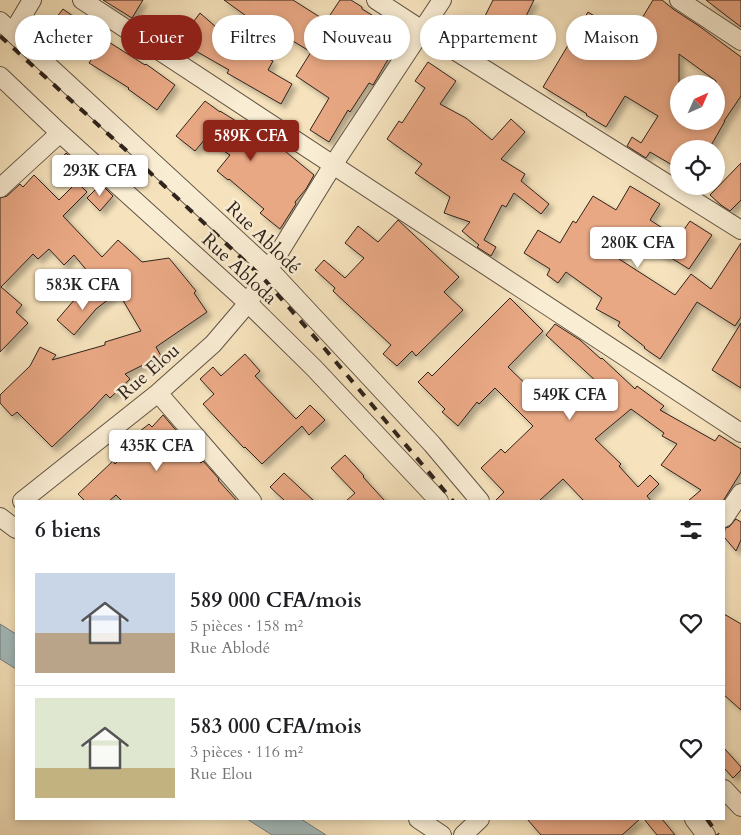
<!DOCTYPE html>
<html lang="fr">
<meta charset="utf-8">
<style>
:root{--surface:#fff;--page:#f2f2f2;--text:#202124;--muted:#757577;--line:#e0e0e0;--accent:#8f2418}
body{margin:0;font-family:Cardo,serif;background:var(--page);color:var(--text);height:100vh;display:flex;flex-direction:column;font-size:19px;white-space:nowrap}
*{box-sizing:border-box;margin:0}
p{font-size:16px;color:var(--muted)}
.icon{flex:none;width:28px;height:28px;fill:none;stroke:currentColor;stroke-width:2;stroke-linecap:round;stroke-linejoin:round}
.map{position:relative;flex:1;overflow:hidden}
.sheet{position:absolute;left:15px;top:500px;width:710px;height:320px;display:flex;flex-direction:column;background:var(--surface);border-radius:0px;box-shadow:0 2px 8px #0003}
.sheet>*{flex:none}
.guide{position:absolute;left:15px;top:15px;width:711px;height:45px;display:flex;gap:10px}
.needle{width:32px;rotate:45deg}
.controls{position:absolute;left:670px;top:75px;display:grid;gap:10px}
.controls a{display:grid;place-items:center;width:55px;height:55px;border-radius:50%;background:var(--surface);box-shadow:0 2px 8px #0003;font-size:25px}
.price{position:absolute;translate:-50% -42px;padding:0 11px;border-radius:5px;background:#fff;color:#222;font-size:16px;line-height:32px;filter:drop-shadow(0 1px 2px #0008)}
.price::after{content:'';position:absolute;left:50%;top:30px;width:15px;height:11px;margin-left:-8px;background:inherit;clip-path:polygon(0 0,100% 0,50% 100%)}
.price.current{background:var(--accent);color:#fff}
ul{padding:0;list-style:none}
li{display:flex;align-items:center;gap:15px;height:125px;padding:0 20px}
li+li{border-top:1px solid var(--line)}
li span{display:grid;place-items:center;flex:none;width:140px;height:100px;border-radius:0px;color:#555}
li>.icon{margin-inline-start:auto}
span .icon{width:60px;height:60px;fill:#fffc;stroke-width:1}
li b{font-size:21px}
h2{display:flex;justify-content:space-between;align-items:center;height:60px;padding:0 20px;font-size:21px}
.tag{padding:0 18px;border-radius:22px;background:var(--surface);box-shadow:0 2px 8px #0003;font-size:18px;line-height:45px}
.tag.current{background:var(--accent);color:#fff}
.map>svg:first-child{display:block}
.water{fill:#a3bbbd;stroke:#757e7d}
.building{fill:#e9a884;stroke:#2f231c;fill-rule:evenodd;filter:url(#shadow)}
.lines{fill:none;stroke-linecap:round;stroke-linejoin:round}
.minor-casing{stroke:#615344;stroke-width:20}
.minor{stroke:#f9edd4;stroke-width:18}
.rail{stroke:#2f231c;stroke-width:4;stroke-dasharray:9 9;stroke-linecap:butt}
.labels{text-anchor:middle;stroke-width:5;stroke-linejoin:round;paint-order:stroke}
.street-label{font-size:19px;fill:#2f231c;stroke:#f9edd4}
</style>
<div class="map">
<svg width="741" height="835" viewBox="0 0 741 835">
<defs>
<filter id="shadow"><feDropShadow dx="4.5" dy="4.5" stdDeviation="2.5" flood-color="#0004"/></filter>
</defs>
<rect width="100%" height="100%" fill="#f6e3bd"/>
<filter id="stains"><feTurbulence type="fractalNoise" baseFrequency=".004" numOctaves="4"/><feColorMatrix values="0 0 0 0 .2 0 0 0 0 .09 0 0 0 0 .02 0 0 0 .5 -.17"/></filter>
<radialGradient id="worn" r=".72"><stop offset=".6" stop-color="#630" stop-opacity="0"/><stop offset="1" stop-color="#630" stop-opacity=".3"/></radialGradient>
<!-- water -->
<path class="water" d="M0,624L16,634V669L0,659Z
M247,819H301L326,835H272Z"/>
<!-- building -->
<path class="building" d="M103,0H143L132,18Z
M224,0H293L326,21L340,0H351L362,7V9L403,34L373,85L369,83L350,112L348,110L329,142L310,130L329,98L296,76L311,52L283,35L265,57L273,61L268,70L292,84L281,104L227,73L229,70L194,50L191,53L173,38L188,22L191,25L200,13L217,28L233,37L249,18Z
M493,0H534L509,50L476,34Z
M653,0H662L673,9L699,26L741,57V96L724,121H725L709,149H679V169L650,152L646,158L627,146L632,137L641,143L658,116L625,96L606,127L586,115L587,114L543,87L588,12L630,38ZM679,54L716,81V121H679Z
M706,0H741V27Z
M63,9L94,31L93,32L145,65L146,64L175,85L157,110L128,89L129,88L89,63L95,54L52,23Z
M428,62L456,81L440,104L466,118L492,140L511,119L525,132L501,159L525,174L521,181L549,204L541,214L514,193L506,207L502,205L484,240L496,247L491,256L477,247L479,245L462,231L470,222L444,213L450,197L415,173L422,164L387,139L399,121L402,123L425,88L415,81Z
M205,101L220,112V111L244,126L245,125L278,149L280,147L314,175L306,189L295,202L296,204L280,229L260,213L264,209L229,179L228,180L217,171L230,155L205,139L195,151L176,136Z
M66,153L76,162L68,171L58,162Z
M741,163V200L730,211L721,205L710,195Z
M34,175L59,200L77,182L87,192L63,216L102,257L118,240L142,262L169,258L196,291L194,293L207,312L156,347L161,356L125,374L130,379L110,398L106,394L93,408L52,447L17,412L12,416L0,403V395L30,366L40,347L56,355L52,360L105,345V342L141,331L118,292L96,309L74,335L57,320L93,278L74,255L64,265L49,249L38,259L33,254L1,287L22,305L16,312L28,323L0,352V198L7,196L20,184L23,187Z
M101,184L113,196L100,211L87,198Z
M630,186L660,204L650,220L678,238L690,221L712,235L689,269L668,256L667,258L634,237L619,259L675,295L691,274L711,289L741,243V317L735,326L697,302L660,359L644,348L645,347L618,326L620,322L596,309L602,298L566,272L558,283L547,275L550,269L524,253L538,230L560,243L573,221L576,223L593,196L616,210Z
M398,220L459,277L444,292L463,310L416,356L412,351L397,366L383,354L391,345L333,291L335,288L315,270L324,260L345,278L364,258L345,243L358,226L378,242Z
M510,298L543,331L508,367L536,394L546,383L554,391L566,385L575,406L597,382L546,335L555,324L580,340L601,359L602,358L635,389L637,386L664,406L660,410L715,441L719,435L741,449V472L723,501H688L701,490L661,465L677,444L662,436L664,433L631,409L595,439L621,464L619,466L638,487L650,475L659,484L647,496L651,501H584L563,479L539,501H495L504,492L481,468L501,449L505,453L533,426L495,388L479,404L477,402L458,426L442,412L445,409L418,382L428,372L432,376Z
M741,323V388L712,370Z
M245,354L260,371L255,376L296,419L310,405L325,420L309,435L302,426L262,464L245,447L244,448L203,404L214,394L200,379L213,367L221,376Z
M163,415L180,435L178,437L201,463L203,461L219,479L218,480L237,501H122L116,495L109,501H85L78,494L113,461L115,464L138,439L135,435L149,424L152,427Z
M345,455L364,476L363,477L385,501H346L355,493L331,468Z
M284,473L314,501H285L270,487Z
M736,519L741,522V540L736,551L724,537L725,528L729,527Z
M724,614L741,624V710L724,695Z
M724,748L741,767V770L733,778L724,768Z
M527,819H640L622,835H541Z
M644,819H662L675,835H657Z"/>
<g class="lines">
<!-- minor casing -->
<g class="minor-casing">
<path id="minor" d="M82,0L741,433
M376,0L422,30L741,230
M679,0L741,41
M0,21L269,269L432,444L480,501
M13,32L32,0
M0,76L60,133L248,303L314,368L439,501
M0,188L60,133
M158,393L252,501
M22,501L158,393L213,344L248,303L333,165L442,0
M0,517L16,529
M724,518L741,493
M724,789L741,807
M418,819L442,835
M694,819L706,835
M463,835L480,819"/>
</g>
<!-- minor -->
<use href="#minor" class="minor"/>
<!-- rail -->
<path class="rail" d="M0,36L128,152L264,279L325,349L453,501
M707,819L718,835"/>
</g>
<g class="labels">
<!-- street labels -->
<g class="street-label">
<text transform="translate(264 237) rotate(44)" y="7">Rue Ablodé</text>
<text transform="translate(240 268) rotate(43)" y="7">Rue Abloda</text>
<text transform="translate(148 371) rotate(-41)" y="7">Rue Elou</text>
</g>
</g>
<rect width="100%" height="100%" filter="url(#stains)"/>
<rect width="100%" height="100%" fill="url(#worn)"/>
</svg>
<div class="controls">
<a><svg class="needle" viewBox="-14 -14 28 28"><path d="M0-13l5 13h-10z" fill="#e53935"/><path d="M0 13l5-13h-10z" fill="#757577"/></svg></a>
<a><svg class="icon" aria-label="locate" viewBox="0 0 24 24"><circle cx="12" cy="12" r="6"/><path d="M12 2v4M12 18v4M2 12h4M18 12h4"/></svg></a>
</div>
<b class="price current" style="left:251px;top:162px">589K CFA</b>
<b class="price" style="left:100px;top:197px">293K CFA</b>
<b class="price" style="left:638px;top:269px">280K CFA</b>
<b class="price" style="left:83px;top:311px">583K CFA</b>
<b class="price" style="left:570px;top:421px">549K CFA</b>
<b class="price" style="left:157px;top:472px">435K CFA</b>
<div class="guide">
<a class="tag">Acheter</a>
<a class="tag current">Louer</a>
<a class="tag">Filtres</a>
<a class="tag">Nouveau</a>
<a class="tag">Appartement</a>
<a class="tag">Maison</a>
</div>
<section class="sheet">
<h2>6 biens<svg class="icon" aria-label="filters" viewBox="0 0 24 24"><path d="M4 7h16M4 17h16"/><circle cx="9" cy="7" r="2"/><circle cx="15" cy="17" r="2"/></svg></h2>
<ul>
<li><span style="background:linear-gradient(#c9d6e8 60%,#b9a48a 0)"><svg class="icon" aria-label="home" viewBox="0 0 24 24"><path d="M3 11l9-7 9 7M6 9v11h12V9"/></svg></span><div><b>589 000 CFA/mois</b><p>5 pièces · 158 m²</p><p>Rue Ablodé</p></div><svg class="icon" aria-label="heart" viewBox="0 0 24 24"><path d="M12 20l-8-8c-3-5 5-10 8-4 3-6 11-1 8 4z"/></svg></li>
<li><span style="background:linear-gradient(#dfe7d0 70%,#c2b280 0)"><svg class="icon" aria-label="home" viewBox="0 0 24 24"><path d="M3 11l9-7 9 7M6 9v11h12V9"/></svg></span><div><b>583 000 CFA/mois</b><p>3 pièces · 116 m²</p><p>Rue Elou</p></div><svg class="icon" aria-label="heart" viewBox="0 0 24 24"><path d="M12 20l-8-8c-3-5 5-10 8-4 3-6 11-1 8 4z"/></svg></li>
</ul>
</section>
</div>
